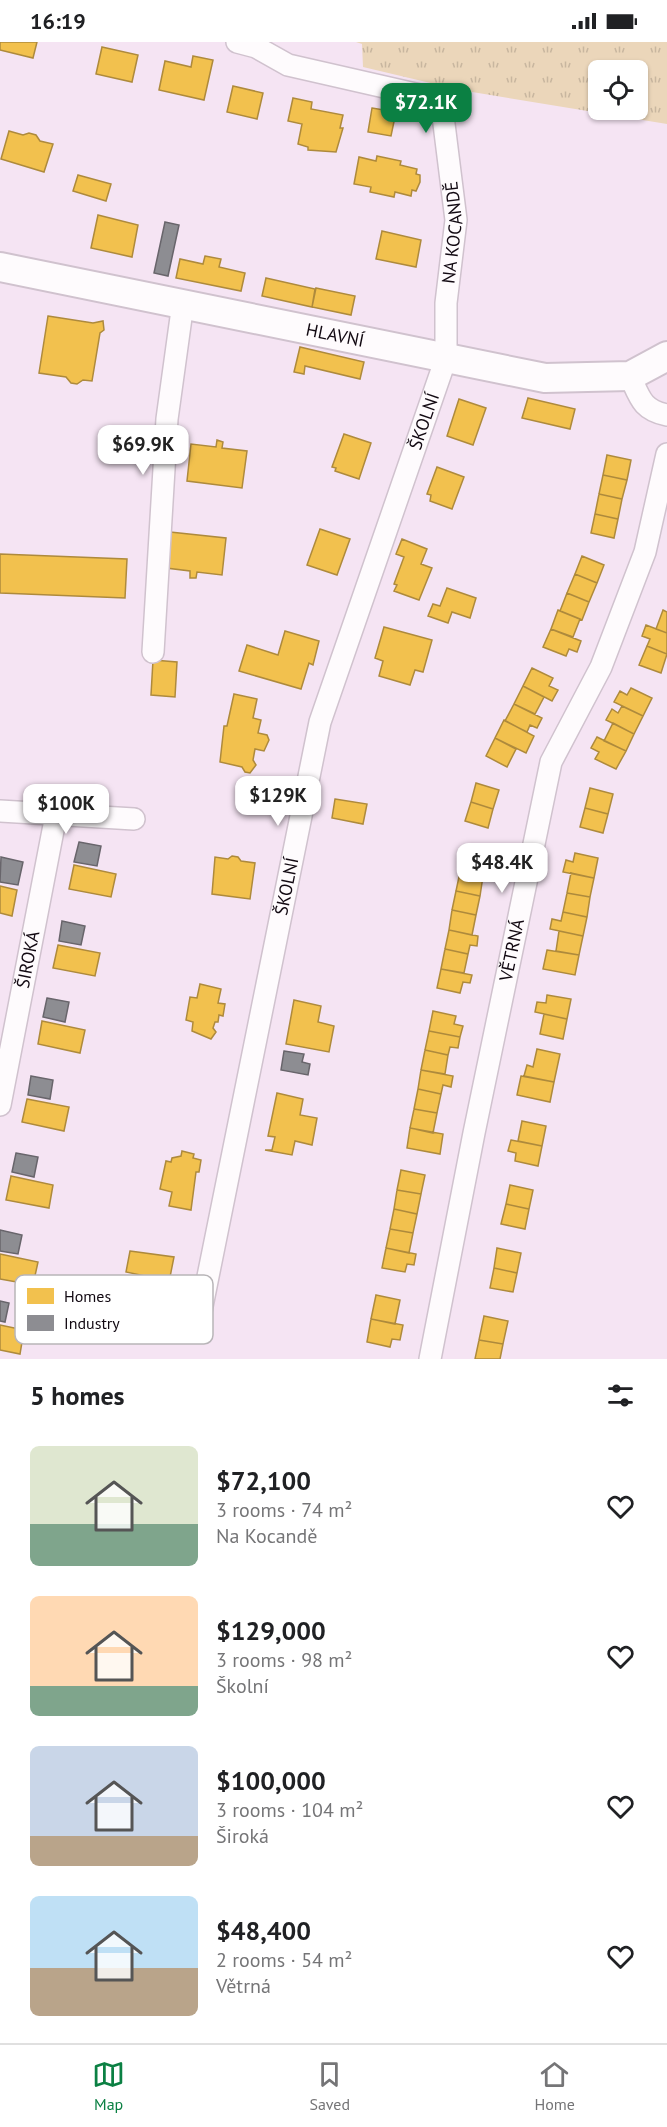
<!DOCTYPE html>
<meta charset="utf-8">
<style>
:root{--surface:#fff;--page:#f6f6f6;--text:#202124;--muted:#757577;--line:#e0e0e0;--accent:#0b8043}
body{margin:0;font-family:"PT Sans",sans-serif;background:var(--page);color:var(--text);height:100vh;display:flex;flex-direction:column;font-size:22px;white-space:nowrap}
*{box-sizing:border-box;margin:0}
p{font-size:20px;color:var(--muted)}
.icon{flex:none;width:33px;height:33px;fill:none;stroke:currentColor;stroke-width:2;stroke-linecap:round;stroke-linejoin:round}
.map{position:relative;height:1317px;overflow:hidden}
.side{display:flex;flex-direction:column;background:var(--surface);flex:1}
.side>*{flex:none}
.buttons{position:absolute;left:588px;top:18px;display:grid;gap:12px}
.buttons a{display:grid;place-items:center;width:60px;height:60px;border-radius:9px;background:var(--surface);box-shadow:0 2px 4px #0004;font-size:30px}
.price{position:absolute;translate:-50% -51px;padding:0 14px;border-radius:12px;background:#fff;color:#222;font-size:20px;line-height:39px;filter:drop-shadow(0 2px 3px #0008)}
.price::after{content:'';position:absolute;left:50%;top:36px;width:18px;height:14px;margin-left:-9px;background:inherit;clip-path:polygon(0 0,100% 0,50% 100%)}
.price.on{background:var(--accent);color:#fff}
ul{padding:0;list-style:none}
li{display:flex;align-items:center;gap:18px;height:150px;padding:0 30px}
li span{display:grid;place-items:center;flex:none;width:168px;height:120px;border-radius:9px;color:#555}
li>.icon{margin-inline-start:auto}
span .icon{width:72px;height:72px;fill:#fffc;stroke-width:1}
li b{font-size:26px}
h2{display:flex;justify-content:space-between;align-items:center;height:72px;padding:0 30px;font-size:26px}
.status{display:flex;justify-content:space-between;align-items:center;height:42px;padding:0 30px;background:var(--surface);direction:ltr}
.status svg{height:16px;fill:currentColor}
.tabs{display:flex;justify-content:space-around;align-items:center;height:84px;border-top:2px solid var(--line);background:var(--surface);font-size:16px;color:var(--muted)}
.tabs a{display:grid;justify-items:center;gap:3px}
.tabs .on{color:var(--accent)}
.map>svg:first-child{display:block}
.grass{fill:url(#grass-tufts);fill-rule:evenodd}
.homes{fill:#f2c14e;stroke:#ae8a3c;stroke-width:1.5}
.industry{fill:#8d8d92;stroke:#68656b;stroke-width:1.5}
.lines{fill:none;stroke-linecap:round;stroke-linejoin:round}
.street-casing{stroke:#d0c2ce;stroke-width:24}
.secondary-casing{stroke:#d0c2ce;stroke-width:32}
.street{stroke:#fefbfd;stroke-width:21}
.secondary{stroke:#fefbfd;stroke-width:28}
.labels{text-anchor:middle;stroke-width:6;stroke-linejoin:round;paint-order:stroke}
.street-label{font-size:18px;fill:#110811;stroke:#fff}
.key{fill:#fff;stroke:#b8b5b8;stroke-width:1.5}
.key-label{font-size:16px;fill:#110811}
</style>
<div class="status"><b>16:19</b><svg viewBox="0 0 49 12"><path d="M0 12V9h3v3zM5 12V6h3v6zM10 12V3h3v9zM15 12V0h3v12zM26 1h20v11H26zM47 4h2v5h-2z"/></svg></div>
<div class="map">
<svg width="667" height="1317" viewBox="0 0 667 1317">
<defs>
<pattern id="grass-tufts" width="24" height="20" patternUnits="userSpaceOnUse" patternTransform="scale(1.5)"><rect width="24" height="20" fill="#ebd6ba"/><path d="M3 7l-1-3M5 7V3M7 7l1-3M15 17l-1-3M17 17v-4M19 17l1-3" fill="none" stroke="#c8b69f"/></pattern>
</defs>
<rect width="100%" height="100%" fill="#f5e4f3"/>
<!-- grass -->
<path class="grass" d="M356,0H667V82L460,48L363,25L362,2ZM598,28H638V68H598Z"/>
<!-- homes -->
<path class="homes" d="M0,0H37L33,16L0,8Z
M102,5L138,13L132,40L96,32Z
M193,14L213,18L204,58L159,48L165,19L191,25Z
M233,44L263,51L257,77L227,70Z
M293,56L312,60L311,67L343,73L340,86H343L336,110L308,108V105L298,102L302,82L288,79Z
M372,66L396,70L391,94L368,90Z
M9,89L23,93L29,91L36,93L40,99L53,102L44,130L1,117Z
M377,114L401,119L400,123L417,127L416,132L420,133V140L416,149L412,148L411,154L395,150L394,155L370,150L371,145L354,142L359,115L376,119Z
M78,133L111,142L106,159L73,149Z
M98,173L138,183L132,215L91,206Z
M382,189L421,198L416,225L376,217Z
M205,214L221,217L219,225L245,231L241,249L176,236L180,217L203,222Z
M266,236L315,247L312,265L262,254Z
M316,246L355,254L351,273L312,265Z
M48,274L93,281L103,279L104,288L100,291L92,339L83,338L77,342L71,341L66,335L39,331Z
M300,305L364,320L360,337L305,324L304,332L294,330Z
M528,356L575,367L570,387L522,376Z
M459,357L486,366L473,403L447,394Z
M344,392L371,401L359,437L335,429L336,426L332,425Z
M217,398L223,400L222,406L247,409L242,446L187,439L191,402L216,405Z
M607,413L631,418L627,438L603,433Z
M437,425L464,435L452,467L430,459L431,453L427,452Z
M603,433L627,438L622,457L599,452Z
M599,452L622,457L618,477L595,472Z
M595,472L618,477L614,496L591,491Z
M320,487L350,497L337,533L307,523Z
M170,490L226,496L222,533L197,530L196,536H190V529L166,526Z
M402,497L427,507L421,522L432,526L419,558L394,549L397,543L394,542L404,515L396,512Z
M0,512L127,517L125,556L0,551Z
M582,514L604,523L597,541L575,532Z
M575,532L597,541L589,560L567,551Z
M447,546L476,556L470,576L452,570L448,581L428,574L433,562L440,564Z
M567,551L589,560L582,578L560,569Z
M558,568L580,577L573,595L551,587Z
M663,568L667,570V591L656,587Z
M646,583L667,591V612L647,604L650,597L642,594Z
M384,585L432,598L423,630L415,628L410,643L379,634L383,619L375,616Z
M551,587L581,599L577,610L569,607L566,614L543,605Z
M285,589L319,599L313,623L309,621L301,647L239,629L247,603L278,613Z
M647,604L667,612L661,631L639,623Z
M153,618L177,620L175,655L151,653Z
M532,626L553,636L549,644L558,648L552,659L523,644Z
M523,644L544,655L535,672L514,662Z
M631,646L652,656L643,674L614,660L620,649L627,653Z
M234,652L257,657L253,676L261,678L258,691L267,693L269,698L264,709L255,707L253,718L256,723L250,731L245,730L242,725L220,720L224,684H227Z
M514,662L542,676L537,686L530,683L527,690L505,679Z
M622,664L643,674L634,692L606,678L612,667L618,671Z
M504,678L534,694L526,711L495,696Z
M613,681L634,692L626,709L604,699Z
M597,695L626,709L616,727L595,717L599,710L591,706Z
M495,696L516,707L507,725L486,714Z
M476,741L499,748L493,767L471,760Z
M590,746L613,752L608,772L585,766Z
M335,757L367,762L363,782L332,776Z
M471,760L493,767L488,786L465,779Z
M585,766L608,772L603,791L580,785Z
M464,810L496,816L492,836L460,830Z
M575,811L598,816L594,836L563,830L566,818L573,820Z
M232,814L238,815L241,819L255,821L250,857L212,852L215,815L228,817Z
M74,823L116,832L111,855L69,847Z
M460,830L483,834L480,854L456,849Z
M571,831L594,836L590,855L567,851Z
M0,844L17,848L12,874L0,871Z
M456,849L480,854L476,873L452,868Z
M567,851L590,855L587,875L563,870Z
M452,868L476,873L472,893L449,888Z
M563,870L587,875L583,894L550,887L552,877L561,879Z
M449,888L478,894L477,904L470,903L468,912L445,907Z
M559,889L583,894L579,913L556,909Z
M58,903L100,911L95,934L53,926Z
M445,907L468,912L464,931L441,927Z
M547,908L579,913L575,933L543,927Z
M441,927L472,933L470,941L463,940L460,951L437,946Z
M200,942L221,947L218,961L225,962L223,974L219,973L218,980H215L213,986L216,990L211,997L192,989L193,980L186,978L190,955L197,956Z
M547,953L571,957L567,977L535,970L537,960L546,961Z
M294,958L321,964L318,980L334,984L329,1010L286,1002Z
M433,969L456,974L454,982L463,984L460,995L429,989Z
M544,972L567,977L563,997L540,992Z
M42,979L85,988L80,1011L38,1002Z
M429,989L460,995L458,1006L450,1005L448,1013L425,1008Z
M537,1007L560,1012L554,1040L524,1034L527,1023L533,1025Z
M425,1008L448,1013L445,1032L421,1028Z
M421,1028L453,1034L451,1045L443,1043L441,1052L418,1047Z
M521,1034L554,1040L550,1060L517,1053Z
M418,1047L441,1052L437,1071L414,1067Z
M277,1051L303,1057L300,1073L317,1076L312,1103L295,1099L292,1113L265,1108H272L275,1095L268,1094Z
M27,1057L69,1065L64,1089L22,1080Z
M414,1067L437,1071L433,1091L410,1086Z
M522,1079L546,1084L542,1104L518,1099Z
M410,1086L443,1092L440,1112L407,1106Z
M511,1098L542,1104L538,1124L515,1119L516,1111L508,1109Z
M182,1109L194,1112L193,1116L201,1118L199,1130H196L191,1168L169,1164L172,1150L160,1147L166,1119L171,1120L172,1116L181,1114Z
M401,1128L425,1133L421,1152L397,1148Z
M11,1134L53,1143L49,1166L6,1158Z
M510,1143L533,1148L529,1167L506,1162Z
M397,1148L421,1152L417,1172L394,1167Z
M506,1162L529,1167L525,1187L501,1182Z
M394,1167L417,1172L413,1191L390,1187Z
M390,1187L413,1191L409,1211L386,1206Z
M386,1206L416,1212L414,1223L407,1222L405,1230L382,1226Z
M497,1206L521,1211L517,1231L494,1226Z
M130,1209L174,1215L167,1250L148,1246L150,1235L126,1230Z
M0,1212L38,1220L33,1243L0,1237Z
M494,1226L517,1231L513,1250L490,1246Z
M376,1253L400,1258L395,1282L371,1277Z
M484,1274L508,1279L503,1302L479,1298Z
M371,1277L403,1283L400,1298L392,1297L390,1305L367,1300Z
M0,1283L24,1288L20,1312L0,1308Z
M479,1298L503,1302L500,1317H475Z"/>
<!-- industry -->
<path class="industry" d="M165,180L179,183L168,234L154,231Z
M79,800L101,804L97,824L74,820Z
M1,815L23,820L18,843L0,840Z
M62,879L85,884L81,903L59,899Z
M47,956L69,960L65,980L43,975Z
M284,1009L304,1012L302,1020L310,1022L308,1033L281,1028Z
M31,1034L53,1038L50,1057L28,1053Z
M16,1111L38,1115L34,1135L12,1130Z
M0,1188L22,1193L18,1212L0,1209Z
M0,1259L9,1261L5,1280L0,1279Z"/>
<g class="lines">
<!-- street casing -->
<g class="street-casing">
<g id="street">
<path d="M630,334C640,356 642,368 667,373"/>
<path d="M153,610L167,377L183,261"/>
<path d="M0,769L134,777"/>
<path id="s1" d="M0,1063L56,773"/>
<path id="s2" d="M161,1272L199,1279L320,680L446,316V261L456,178L442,66L424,54L288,23L256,5L237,0"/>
<path id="s3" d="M430,1317L474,1091L551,720L601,625L645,510L667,412"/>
</g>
</g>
<!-- secondary casing -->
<g class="secondary-casing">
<g id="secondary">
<path id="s4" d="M0,225L545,336L630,334L667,314"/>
</g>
</g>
<!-- street -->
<use href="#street" class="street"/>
<!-- secondary -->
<use href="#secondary" class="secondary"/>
</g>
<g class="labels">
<!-- street labels -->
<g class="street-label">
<text dy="6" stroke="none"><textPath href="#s2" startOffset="1161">NA KOCANDĚ</textPath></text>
<text dy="6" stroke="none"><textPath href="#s4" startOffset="342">HLAVNÍ</textPath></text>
<text dy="6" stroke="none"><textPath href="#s2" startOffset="968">ŠKOLNÍ</textPath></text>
<text dy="6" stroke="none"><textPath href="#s2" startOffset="482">ŠKOLNÍ</textPath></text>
<text dy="6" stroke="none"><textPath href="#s3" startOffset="417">VĚTRNÁ</textPath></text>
<text dy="6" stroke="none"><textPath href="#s1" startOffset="148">ŠIROKÁ</textPath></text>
</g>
</g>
<!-- legend -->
<rect x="15" y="1233" width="198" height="69" rx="9" class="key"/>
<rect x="27" y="1246" width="27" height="16" fill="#f2c14e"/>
<rect x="27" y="1273" width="27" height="16" fill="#8d8d92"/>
<g class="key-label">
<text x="64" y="1260">Homes</text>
<text x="64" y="1287">Industry</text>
</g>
</svg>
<div class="buttons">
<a><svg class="icon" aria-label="locate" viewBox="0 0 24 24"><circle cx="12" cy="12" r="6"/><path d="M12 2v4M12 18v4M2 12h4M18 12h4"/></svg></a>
</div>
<b class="price on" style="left:426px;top:92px">$72.1K</b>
<b class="price" style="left:143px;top:434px">$69.9K</b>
<b class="price" style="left:278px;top:785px">$129K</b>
<b class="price" style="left:66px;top:793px">$100K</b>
<b class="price" style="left:502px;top:852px">$48.4K</b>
</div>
<section class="side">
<h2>5 homes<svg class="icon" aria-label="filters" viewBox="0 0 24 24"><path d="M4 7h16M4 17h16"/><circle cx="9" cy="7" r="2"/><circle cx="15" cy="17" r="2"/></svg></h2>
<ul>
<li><span style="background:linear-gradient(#dfe7d0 65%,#7fa58c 0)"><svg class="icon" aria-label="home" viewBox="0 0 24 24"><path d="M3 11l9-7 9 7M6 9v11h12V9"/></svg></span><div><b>$72,100</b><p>3 rooms · 74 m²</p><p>Na Kocandě</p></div><svg class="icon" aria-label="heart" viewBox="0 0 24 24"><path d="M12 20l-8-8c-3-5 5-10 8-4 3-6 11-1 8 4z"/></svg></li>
<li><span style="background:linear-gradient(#ffd9b3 75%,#7fa58c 0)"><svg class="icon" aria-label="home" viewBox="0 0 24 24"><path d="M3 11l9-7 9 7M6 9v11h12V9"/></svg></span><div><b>$129,000</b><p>3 rooms · 98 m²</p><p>Školní</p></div><svg class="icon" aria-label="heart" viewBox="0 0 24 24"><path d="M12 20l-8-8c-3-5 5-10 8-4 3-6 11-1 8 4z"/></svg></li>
<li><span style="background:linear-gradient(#c9d6e8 75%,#b9a48a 0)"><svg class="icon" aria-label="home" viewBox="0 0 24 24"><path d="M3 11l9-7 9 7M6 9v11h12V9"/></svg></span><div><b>$100,000</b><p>3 rooms · 104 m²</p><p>Široká</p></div><svg class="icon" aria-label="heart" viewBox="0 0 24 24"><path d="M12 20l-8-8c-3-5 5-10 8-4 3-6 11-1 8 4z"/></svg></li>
<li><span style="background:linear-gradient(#bfe0f5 60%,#b9a48a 0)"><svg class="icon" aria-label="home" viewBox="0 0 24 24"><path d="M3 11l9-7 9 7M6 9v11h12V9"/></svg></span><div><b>$48,400</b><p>2 rooms · 54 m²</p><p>Větrná</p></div><svg class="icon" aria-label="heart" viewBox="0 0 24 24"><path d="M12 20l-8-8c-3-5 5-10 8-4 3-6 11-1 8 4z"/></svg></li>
</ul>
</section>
<nav class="tabs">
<a class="on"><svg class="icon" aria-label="map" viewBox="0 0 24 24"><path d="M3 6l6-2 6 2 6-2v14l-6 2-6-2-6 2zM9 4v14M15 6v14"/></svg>Map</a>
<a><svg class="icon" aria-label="saved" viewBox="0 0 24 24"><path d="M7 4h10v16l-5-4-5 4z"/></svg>Saved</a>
<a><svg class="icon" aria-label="home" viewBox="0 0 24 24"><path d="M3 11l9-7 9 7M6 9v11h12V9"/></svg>Home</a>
</nav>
